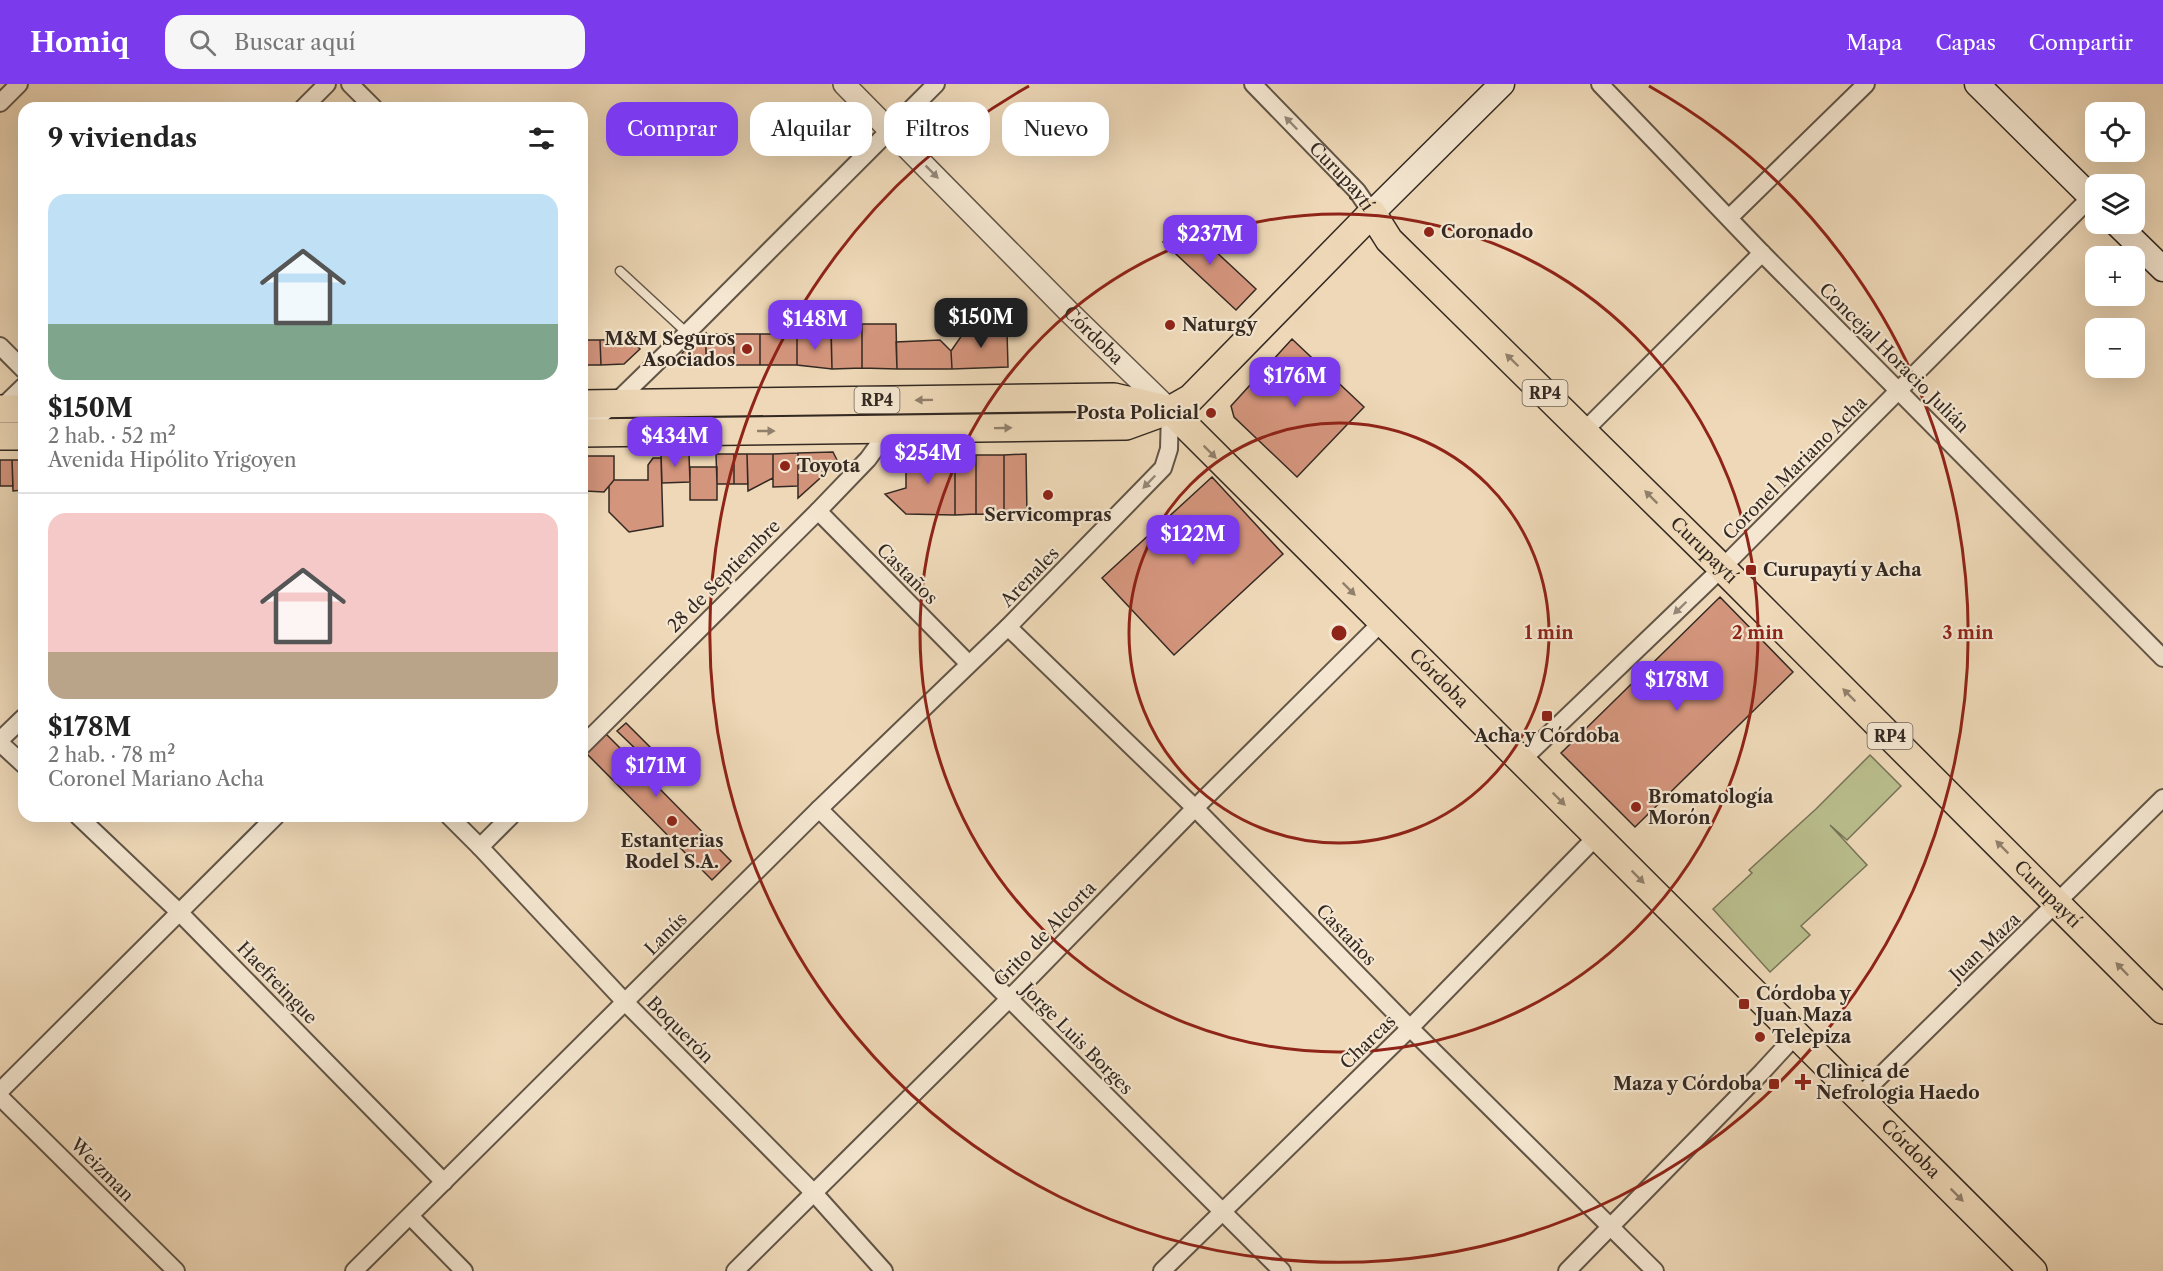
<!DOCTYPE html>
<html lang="es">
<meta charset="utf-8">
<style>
:root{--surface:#fff;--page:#f6f6f6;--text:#222;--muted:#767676;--line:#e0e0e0;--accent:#7c3aed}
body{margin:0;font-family:"Libre Caslon Text",serif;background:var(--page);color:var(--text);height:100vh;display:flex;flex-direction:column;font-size:22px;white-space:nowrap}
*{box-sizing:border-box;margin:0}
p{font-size:20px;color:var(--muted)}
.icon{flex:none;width:33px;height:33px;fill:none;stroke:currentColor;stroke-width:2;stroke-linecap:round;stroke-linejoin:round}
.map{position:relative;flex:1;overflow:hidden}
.panel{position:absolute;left:18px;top:18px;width:570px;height:720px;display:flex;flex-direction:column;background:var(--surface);border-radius:18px;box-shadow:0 6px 24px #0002}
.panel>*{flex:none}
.top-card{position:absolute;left:606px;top:18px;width:570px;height:54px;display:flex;gap:12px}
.controls{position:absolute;left:2085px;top:18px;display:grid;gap:12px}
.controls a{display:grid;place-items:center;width:60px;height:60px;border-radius:12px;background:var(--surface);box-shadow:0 6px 24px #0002;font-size:30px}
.price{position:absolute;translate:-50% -51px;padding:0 14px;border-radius:12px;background:var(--accent);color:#fff;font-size:20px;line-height:39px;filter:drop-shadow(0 2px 3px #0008)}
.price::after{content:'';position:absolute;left:50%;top:36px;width:18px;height:14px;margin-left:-9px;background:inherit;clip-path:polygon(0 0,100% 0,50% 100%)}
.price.current{background:#222;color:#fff}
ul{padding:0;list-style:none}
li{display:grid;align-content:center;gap:12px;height:318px;padding:0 30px}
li+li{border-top:2px solid var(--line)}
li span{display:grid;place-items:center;height:186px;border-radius:18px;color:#555}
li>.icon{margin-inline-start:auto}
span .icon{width:108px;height:108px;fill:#fffc;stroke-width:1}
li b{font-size:26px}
h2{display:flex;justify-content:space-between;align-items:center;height:72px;padding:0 30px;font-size:26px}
.pill{padding:0 21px;border-radius:18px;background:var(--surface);box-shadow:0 6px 24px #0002;font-size:21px;line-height:54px}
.pill.current{background:var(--accent);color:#fff}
header{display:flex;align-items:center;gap:36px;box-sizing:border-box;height:84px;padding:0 30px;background:var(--accent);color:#fff}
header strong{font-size:28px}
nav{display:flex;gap:33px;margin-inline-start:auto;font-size:21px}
.search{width:420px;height:54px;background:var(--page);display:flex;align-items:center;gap:15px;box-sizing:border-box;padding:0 21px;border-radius:18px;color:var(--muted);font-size:22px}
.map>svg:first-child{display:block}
.green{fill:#babe8d;stroke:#777458;stroke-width:1.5}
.building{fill:#d4957d;stroke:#342922;stroke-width:1.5}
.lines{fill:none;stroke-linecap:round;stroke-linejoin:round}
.service-casing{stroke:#625547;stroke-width:11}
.minor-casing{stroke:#625547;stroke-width:20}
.tertiary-casing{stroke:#625547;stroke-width:24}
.secondary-casing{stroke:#342922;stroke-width:27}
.primary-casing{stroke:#342922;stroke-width:30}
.service{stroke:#f4e6d0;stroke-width:8}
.minor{stroke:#f4e6d0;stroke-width:16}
.tertiary{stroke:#f4e6d0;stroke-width:21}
.secondary{stroke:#f4e6d0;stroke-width:24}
.primary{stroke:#eed8b7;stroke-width:27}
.oneway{fill:#948879}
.oneway2{fill:#91806c}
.ring{fill:none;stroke:#8f2418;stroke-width:3}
.poi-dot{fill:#8f2418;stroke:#f4e6d0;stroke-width:2}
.labels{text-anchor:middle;stroke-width:4.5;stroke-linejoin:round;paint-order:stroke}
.shield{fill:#f4e6d0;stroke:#6e6256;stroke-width:1.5}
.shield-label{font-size:16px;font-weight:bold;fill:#342922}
.street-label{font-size:18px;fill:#342922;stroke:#f4e6d0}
.poi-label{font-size:18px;font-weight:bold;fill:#342922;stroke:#f4e6d0;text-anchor:start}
.centre{fill:#8f2418;stroke:#f4e6d0;stroke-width:3}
.ring-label{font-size:18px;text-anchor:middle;font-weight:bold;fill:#8f2418;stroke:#f4e6d0;stroke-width:4.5;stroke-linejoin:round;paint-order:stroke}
</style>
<header>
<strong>Homiq</strong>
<div class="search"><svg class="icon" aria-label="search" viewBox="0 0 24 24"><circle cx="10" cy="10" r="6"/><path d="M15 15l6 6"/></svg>Buscar aquí</div>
<nav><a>Mapa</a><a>Capas</a><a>Compartir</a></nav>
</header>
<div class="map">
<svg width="2163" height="1187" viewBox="0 0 2163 1187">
<rect width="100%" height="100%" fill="#eed8b7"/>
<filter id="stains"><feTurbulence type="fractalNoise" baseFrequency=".00333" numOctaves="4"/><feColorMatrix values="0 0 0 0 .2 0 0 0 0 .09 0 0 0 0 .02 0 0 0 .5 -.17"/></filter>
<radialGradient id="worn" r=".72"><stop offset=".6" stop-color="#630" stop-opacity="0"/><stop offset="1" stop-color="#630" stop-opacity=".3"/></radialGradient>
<!-- green -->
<path class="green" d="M1093,324V330L662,334L661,328Z
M1870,671L1901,702L1847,756L1830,741L1867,781L1801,842L1810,851L1770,888L1713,825L1752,789L1749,786L1816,725Z"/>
<!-- building -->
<path class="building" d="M1183,137L1256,205L1236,226L1163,158Z
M831,240H862V284L832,285Z
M862,240H896L897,285L862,284Z
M969,241L1007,247L1008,283L952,285L951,267Z
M706,249V281H691L682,269Z
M706,250H734V281H706Z
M734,250H760V281H734Z
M760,250H797V281H760Z
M797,250H831L832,285L797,281Z
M630,255L640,265L624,280L601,281L600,256Z
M1292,255L1364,323L1297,393L1234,333L1231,322Z
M582,256H600L601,281H582Z
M940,256L951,267L952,285H897L896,258Z
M833,368L838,378L798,414V369Z
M906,368H955V431L906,430L885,410L906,404Z
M798,369V402L773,403V370Z
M661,370H689L690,398L662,399Z
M716,370H734V400H717Z
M734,370H747L748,400H734Z
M747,370H773V394L748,407Z
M1026,370L1027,431H1004V371Z
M955,371H976V430L955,431Z
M976,371H1004V431L976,430Z
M582,372H614V396L604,408L585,407L582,404Z
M653,374H661L663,442L629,448L609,428V402L614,396H648V381Z
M0,376H12L13,402H0Z
M12,376H24V409V406L13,407Z
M690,383H717V416H690Z
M1212,393L1283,470L1174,571L1102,494Z
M1720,513L1793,588L1635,743L1561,669Z
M626,639L668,681L652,697L731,777L712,796L586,669L606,650L634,678L642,671L617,647Z"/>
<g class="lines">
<!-- service casing -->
<g class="service-casing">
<path id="service" d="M620,187L687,249"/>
</g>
<!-- minor casing -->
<g class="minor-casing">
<g id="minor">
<path d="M350,0L374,24"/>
<path id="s1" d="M1253,0L1357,107L1372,129"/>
<path d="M1600,0L1762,169L2163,574"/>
<path d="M0,19L19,0"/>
<path d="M303,24L327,0"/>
<path d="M1730,133L1866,0"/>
<path d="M0,262L24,286"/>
<path d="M0,325L24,302"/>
<path d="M582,347L614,320L687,249L936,0"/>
<path d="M1584,347L1762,169"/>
<path d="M818,427L969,580"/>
<path d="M1008,543L1195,724L1410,944L1655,1187"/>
<path d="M0,656L24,633"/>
<path d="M0,659L24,681"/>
<path d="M582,662L818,427L868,375L889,346"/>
<path d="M1521,677L1722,484L2091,113"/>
<path d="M819,725L1282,1187"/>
<path d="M78,732L180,829L444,1098"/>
<path d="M449,732L480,763L625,918L814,1109L884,1187"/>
<path d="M480,763L511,732"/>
<path d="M0,1007L276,732"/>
<path d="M0,1013L176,1187"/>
<path d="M1859,1013L2163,714"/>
<path d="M410,1132L464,1187"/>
<path d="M354,1187L819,725L1008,543L1163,384L1169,365L1170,326"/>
<path d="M735,1187L1009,915L1195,724L1382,538"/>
<path d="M1162,1187L1410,944L1597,752"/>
<path d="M1567,1187L1762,988L1796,951"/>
</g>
</g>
<!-- tertiary casing -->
<g class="tertiary-casing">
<g id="tertiary">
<path id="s2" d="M844,0L1068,227L1170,326"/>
</g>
</g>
<!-- secondary casing -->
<g class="secondary-casing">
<path id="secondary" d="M1977,0L2096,118
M1372,129L1502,0
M2117,140L2163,185"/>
</g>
<!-- primary casing -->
<g class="primary-casing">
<g id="primary">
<path d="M582,320L1114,313L1170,326"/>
<path d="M0,325H24"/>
<path id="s3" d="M1170,326L2033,1187"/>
<path id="s4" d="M582,349L1126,342L1170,326L1191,314L1372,129L1389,156L1722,484L2163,926"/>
<path d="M0,352H24"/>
</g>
</g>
<!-- service -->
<use href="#service" class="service"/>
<!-- minor -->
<use href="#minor" class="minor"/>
<!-- tertiary -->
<use href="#tertiary" class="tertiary"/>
<!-- secondary -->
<use href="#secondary" class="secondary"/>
<!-- primary -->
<use href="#primary" class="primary"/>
</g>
<!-- one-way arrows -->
<defs><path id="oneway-solid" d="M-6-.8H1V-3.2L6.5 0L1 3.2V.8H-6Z" transform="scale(1.5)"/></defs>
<g class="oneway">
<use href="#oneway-solid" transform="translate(1291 39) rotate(-134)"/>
<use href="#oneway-solid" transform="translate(932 88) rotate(45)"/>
<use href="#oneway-solid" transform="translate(1149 398) rotate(134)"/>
<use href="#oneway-solid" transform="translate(1680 524) rotate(136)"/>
</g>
<g class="oneway2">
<use href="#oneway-solid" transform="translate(1512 276) rotate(-136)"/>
<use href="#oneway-solid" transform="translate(924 316) rotate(179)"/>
<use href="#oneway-solid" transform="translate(1003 344) rotate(-1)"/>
<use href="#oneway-solid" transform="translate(766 347)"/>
<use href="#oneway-solid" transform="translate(1210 368) rotate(45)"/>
<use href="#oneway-solid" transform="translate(1651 413) rotate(-135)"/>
<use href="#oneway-solid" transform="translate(1349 505) rotate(45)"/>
<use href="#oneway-solid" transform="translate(1849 611) rotate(-135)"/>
<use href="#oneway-solid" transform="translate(1559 715) rotate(45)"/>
<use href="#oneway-solid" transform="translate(2002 763) rotate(-135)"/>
<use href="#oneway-solid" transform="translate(1638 793) rotate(45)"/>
<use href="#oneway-solid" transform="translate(2122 885) rotate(-134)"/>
<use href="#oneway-solid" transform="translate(1957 1111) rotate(45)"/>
</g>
<!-- distance rings -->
<g class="ring">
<circle cx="1339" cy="549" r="210"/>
<circle cx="1339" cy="549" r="419"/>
<path d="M1649 2A629 629 0 1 1 1029 2"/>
</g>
<!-- markers -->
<g class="poi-dot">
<circle cx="1429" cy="148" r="6"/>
<circle cx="1170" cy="241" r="6"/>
<circle cx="747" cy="265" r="6"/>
<circle cx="1211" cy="329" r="6"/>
<circle cx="785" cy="382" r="6"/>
<circle cx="1048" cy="411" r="6"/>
<rect x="1745" y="480" width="12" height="12" rx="3"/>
<rect x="1541" y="626" width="12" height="12" rx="3"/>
<circle cx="1636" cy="723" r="6"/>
<circle cx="672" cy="737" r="6"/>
<rect x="1738" y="914" width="12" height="12" rx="3"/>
<circle cx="1760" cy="953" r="6"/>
<path d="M1800 989h6v6h6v6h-6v6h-6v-6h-6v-6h6z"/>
<rect x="1768" y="994" width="12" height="12" rx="3"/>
</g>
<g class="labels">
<!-- shield labels -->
<g class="shield">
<rect x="1522.5" y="296" width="45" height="26" rx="4.5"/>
<rect x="854.5" y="303" width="45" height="26" rx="4.5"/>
<rect x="1867.5" y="639" width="45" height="26" rx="4.5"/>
</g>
<g class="shield-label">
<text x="1545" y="315">RP4</text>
<text x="877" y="322">RP4</text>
<text x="1890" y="658">RP4</text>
</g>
<!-- street labels -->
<g class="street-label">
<text dy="6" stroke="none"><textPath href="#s1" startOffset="128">Curupaytí</textPath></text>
<text dy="6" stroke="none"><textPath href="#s2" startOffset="354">Córdoba</textPath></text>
<text transform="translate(1894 274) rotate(45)" y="6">Concejal Horacio Julián</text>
<text transform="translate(1795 384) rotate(-45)" y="6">Coronel Mariano Acha</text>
<text dy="6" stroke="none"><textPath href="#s4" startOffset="1348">Curupaytí</textPath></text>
<text transform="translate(907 490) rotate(45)" y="6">Castaños</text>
<text transform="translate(724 492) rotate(-45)" y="6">28 de Septiembre</text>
<text transform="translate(1030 493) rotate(-46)" y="6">Arenales</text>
<text dy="6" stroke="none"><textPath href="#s3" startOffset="380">Córdoba</textPath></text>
<text dy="6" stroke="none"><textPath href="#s4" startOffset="1834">Curupaytí</textPath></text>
<text transform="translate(666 850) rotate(-45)" y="6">Lanús</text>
<text transform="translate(1045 850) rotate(-46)" y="6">Grito de Alcorta</text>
<text transform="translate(1346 851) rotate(46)" y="6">Castaños</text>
<text transform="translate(1985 863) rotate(-44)" y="6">Juan Maza</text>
<text transform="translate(277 899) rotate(46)" y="6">Haefreingue</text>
<text transform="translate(680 946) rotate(45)" y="6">Boquerón</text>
<text transform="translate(1077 955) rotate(45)" y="6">Jorge Luis Borges</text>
<text transform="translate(1368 958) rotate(-44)" y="6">Charcas</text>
<text dy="6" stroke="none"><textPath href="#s3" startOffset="1046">Córdoba</textPath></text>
<text transform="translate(102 1086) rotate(45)" y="6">Weizman</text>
</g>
<!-- poi labels -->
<g class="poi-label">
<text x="1441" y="154">Coronado</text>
<text x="1182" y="247">Naturgy</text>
<text x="735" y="261" text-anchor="end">M&amp;M Seguros<tspan x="735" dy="21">Asociados</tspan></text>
<text x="1199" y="335" text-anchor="end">Posta Policial</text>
<text x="797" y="388">Toyota</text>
<text x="1048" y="437" text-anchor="middle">Servicompras</text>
<text x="1763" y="492">Curupaytí y Acha</text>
<text x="1547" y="658" text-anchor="middle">Acha y Córdoba</text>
<text x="1648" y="719">Bromatología<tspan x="1648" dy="21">Morón</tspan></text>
<text x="672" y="763" text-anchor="middle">Estanterias<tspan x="672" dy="21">Rodel S.A.</tspan></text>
<text x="1756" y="916">Córdoba y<tspan x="1756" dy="21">Juan Maza</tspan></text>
<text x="1772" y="959">Telepiza</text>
<text x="1816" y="994">Clinica de<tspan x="1816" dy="21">Nefrologia Haedo</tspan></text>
<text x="1762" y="1006" text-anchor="end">Maza y Córdoba</text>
</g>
</g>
<circle cx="1339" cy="549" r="9" class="centre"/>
<g class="ring-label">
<text x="1549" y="555">1 min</text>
<text x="1758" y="555">2 min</text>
<text x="1968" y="555">3 min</text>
</g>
<rect width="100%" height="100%" filter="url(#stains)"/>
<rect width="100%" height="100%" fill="url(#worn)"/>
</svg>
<div class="controls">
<a><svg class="icon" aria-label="locate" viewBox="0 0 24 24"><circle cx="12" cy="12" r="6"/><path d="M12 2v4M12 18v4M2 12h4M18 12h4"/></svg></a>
<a><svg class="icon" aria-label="layers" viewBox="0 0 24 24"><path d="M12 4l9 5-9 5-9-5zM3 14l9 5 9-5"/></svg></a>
<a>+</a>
<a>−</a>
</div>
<b class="price" style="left:1210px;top:182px">$237M</b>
<b class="price current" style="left:981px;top:265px">$150M</b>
<b class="price" style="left:815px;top:267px">$148M</b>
<b class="price" style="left:1295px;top:324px">$176M</b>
<b class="price" style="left:675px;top:384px">$434M</b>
<b class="price" style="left:928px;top:401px">$254M</b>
<b class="price" style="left:1193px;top:482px">$122M</b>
<b class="price" style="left:1677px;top:628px">$178M</b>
<b class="price" style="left:656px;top:714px">$171M</b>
<div class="top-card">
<a class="pill current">Comprar</a>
<a class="pill">Alquilar</a>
<a class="pill">Filtros</a>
<a class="pill">Nuevo</a>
</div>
<section class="panel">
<h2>9 viviendas<svg class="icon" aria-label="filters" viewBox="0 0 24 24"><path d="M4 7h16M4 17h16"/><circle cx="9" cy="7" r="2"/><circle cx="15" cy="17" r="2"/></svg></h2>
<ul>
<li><span style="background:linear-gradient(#bfe0f5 70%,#7fa58c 0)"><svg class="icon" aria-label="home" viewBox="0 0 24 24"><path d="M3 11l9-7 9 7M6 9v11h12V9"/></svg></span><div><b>$150M</b><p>2 hab. · 52 m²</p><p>Avenida Hipólito Yrigoyen</p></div></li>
<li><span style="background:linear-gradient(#f6c9c9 75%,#b9a48a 0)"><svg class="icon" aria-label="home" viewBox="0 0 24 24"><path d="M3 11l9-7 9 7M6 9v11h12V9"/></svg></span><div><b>$178M</b><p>2 hab. · 78 m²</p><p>Coronel Mariano Acha</p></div></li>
</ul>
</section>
</div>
